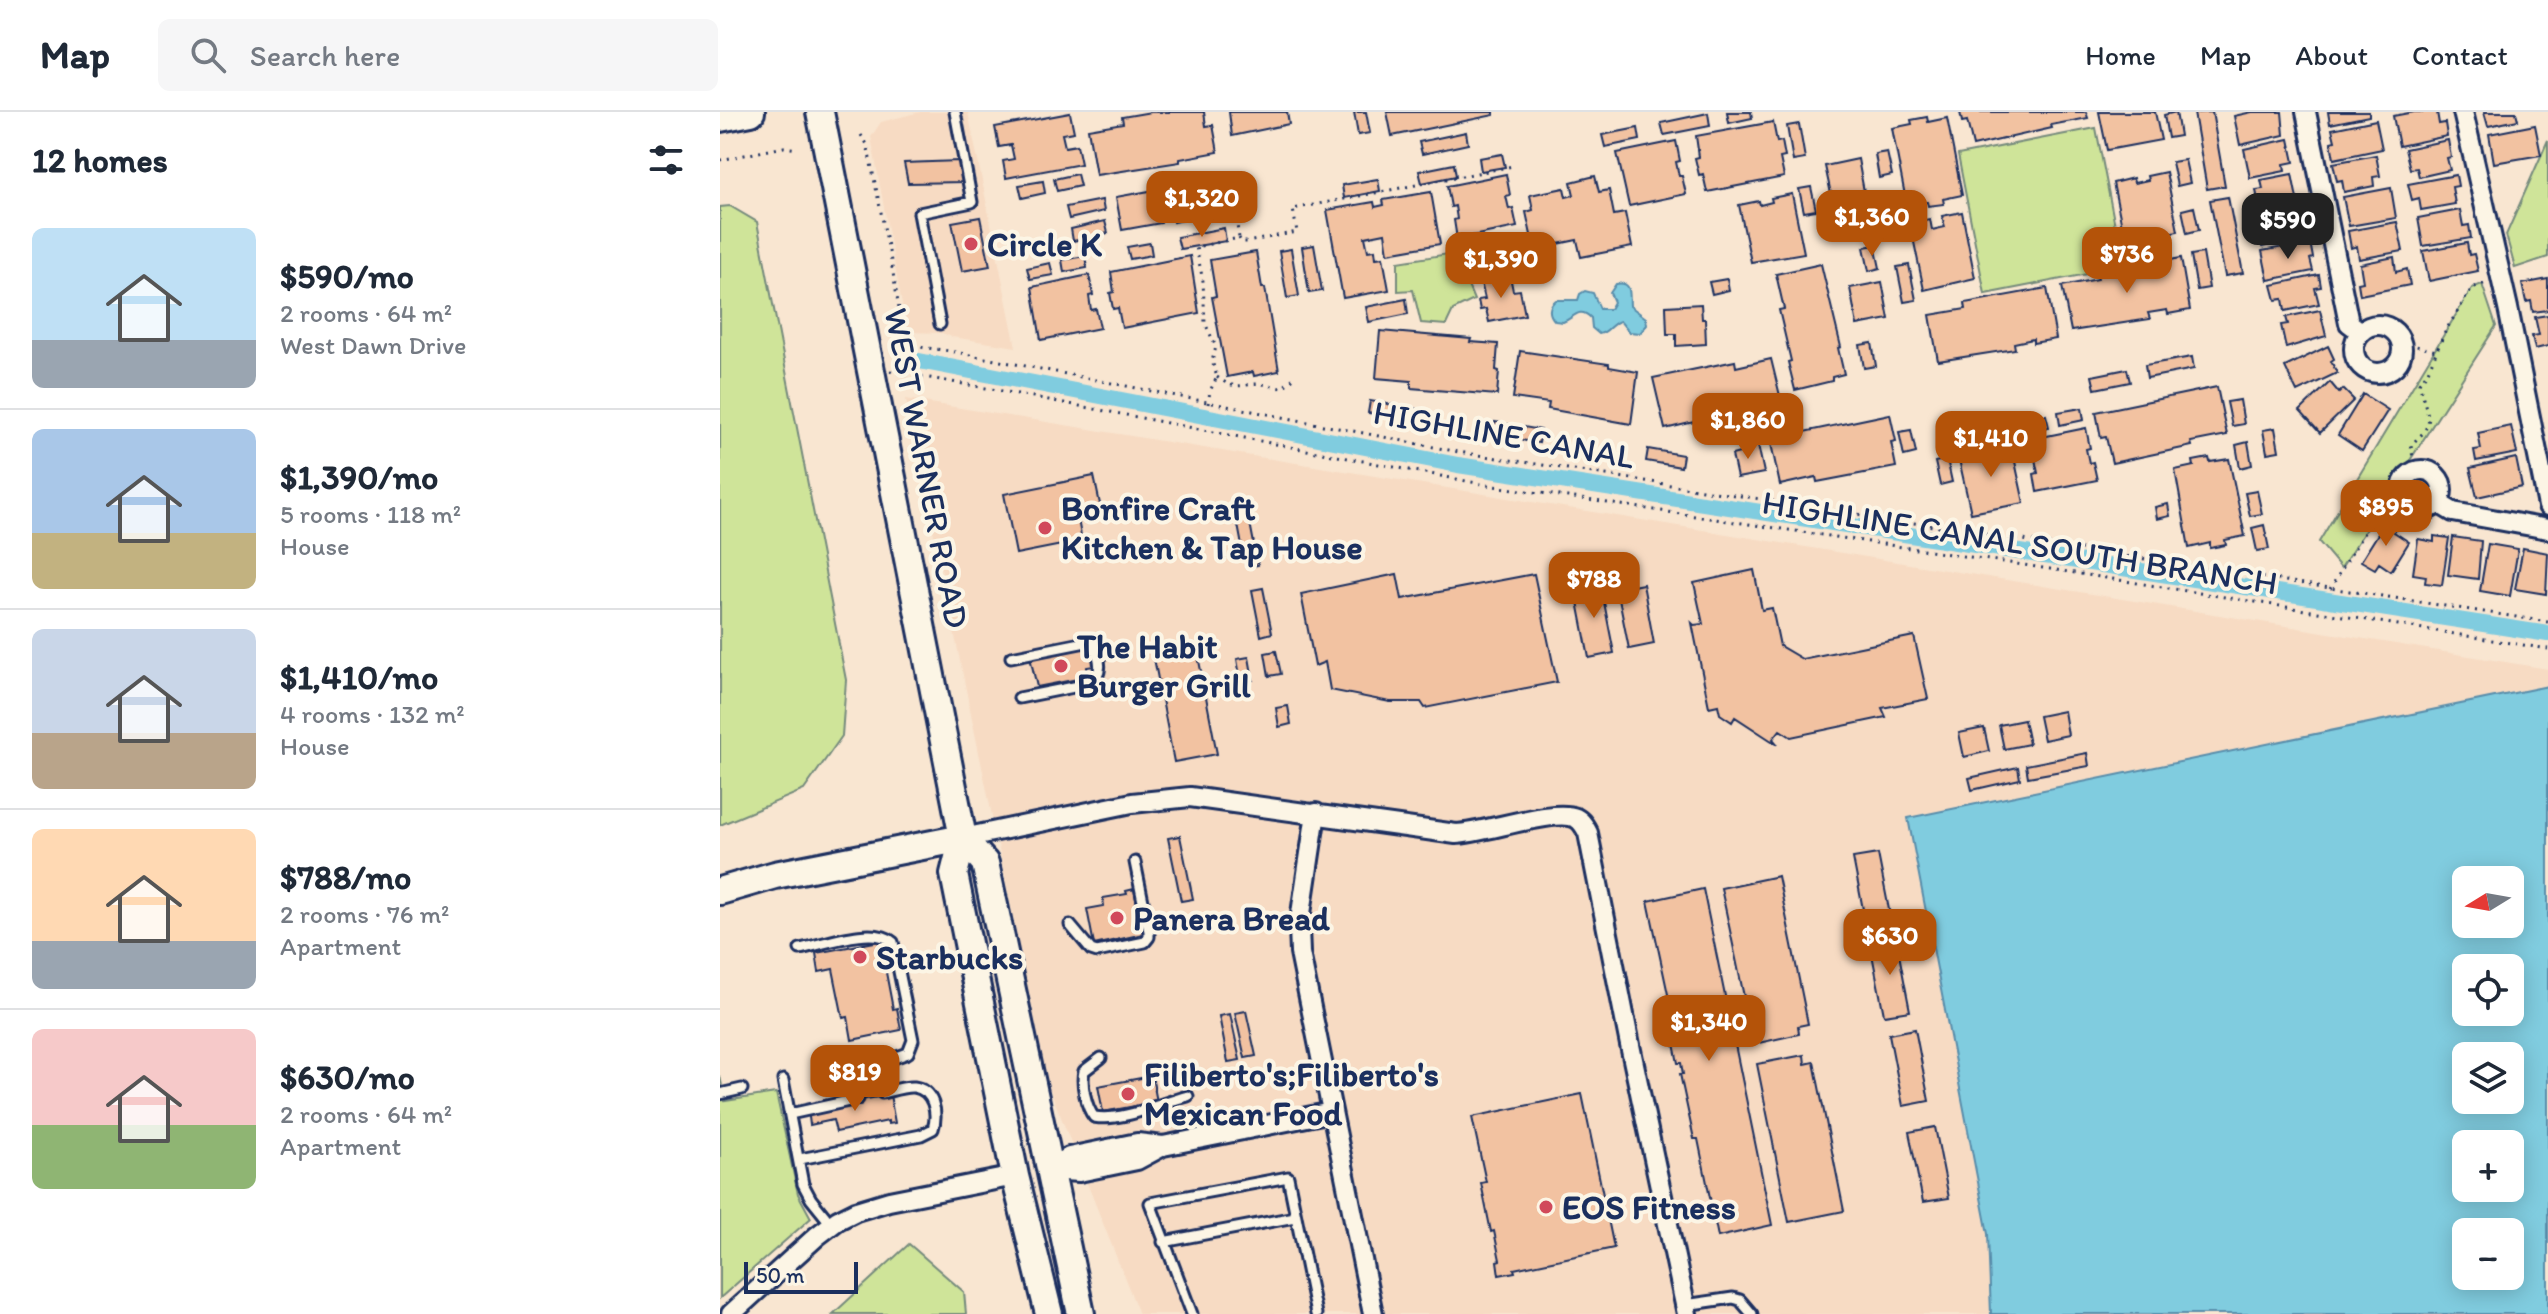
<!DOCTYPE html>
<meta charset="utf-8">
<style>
:root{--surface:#fff;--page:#f6f6f7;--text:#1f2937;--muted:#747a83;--line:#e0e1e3;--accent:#b45309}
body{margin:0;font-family:Itim,sans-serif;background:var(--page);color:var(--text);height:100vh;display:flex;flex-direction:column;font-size:30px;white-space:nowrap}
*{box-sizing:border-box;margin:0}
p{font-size:26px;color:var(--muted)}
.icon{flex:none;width:44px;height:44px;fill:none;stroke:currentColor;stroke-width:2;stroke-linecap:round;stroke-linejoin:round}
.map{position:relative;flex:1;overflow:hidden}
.side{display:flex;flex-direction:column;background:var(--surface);width:720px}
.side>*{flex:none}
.needle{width:52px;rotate:259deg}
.tools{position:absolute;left:1732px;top:754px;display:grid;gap:16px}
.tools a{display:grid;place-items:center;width:72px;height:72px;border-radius:12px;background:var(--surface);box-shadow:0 4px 20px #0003;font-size:40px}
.scale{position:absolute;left:24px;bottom:20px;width:114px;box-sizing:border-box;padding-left:8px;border:4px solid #1b2f5e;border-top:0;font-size:22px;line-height:28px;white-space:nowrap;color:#1b2f5e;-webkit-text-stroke:6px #fcf5e5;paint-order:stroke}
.price{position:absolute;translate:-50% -68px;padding:0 18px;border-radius:16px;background:var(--accent);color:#fff;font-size:26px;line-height:52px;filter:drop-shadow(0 2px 4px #0008)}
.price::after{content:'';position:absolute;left:50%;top:48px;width:24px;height:18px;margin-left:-12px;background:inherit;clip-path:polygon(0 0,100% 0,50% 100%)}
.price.active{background:#222;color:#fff}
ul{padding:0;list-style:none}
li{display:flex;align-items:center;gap:24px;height:200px;padding:0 32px}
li+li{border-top:2px solid var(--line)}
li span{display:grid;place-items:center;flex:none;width:224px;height:160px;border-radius:12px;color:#555}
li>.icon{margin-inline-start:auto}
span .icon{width:96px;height:96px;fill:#fffc;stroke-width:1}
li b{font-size:34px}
h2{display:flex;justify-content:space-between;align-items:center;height:96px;padding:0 32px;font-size:34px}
header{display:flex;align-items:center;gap:48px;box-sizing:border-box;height:112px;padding:0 40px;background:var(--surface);border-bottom:2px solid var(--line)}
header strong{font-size:38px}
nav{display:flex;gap:44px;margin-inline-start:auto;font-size:28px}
.search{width:560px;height:72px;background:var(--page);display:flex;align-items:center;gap:20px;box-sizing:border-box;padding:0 28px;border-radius:12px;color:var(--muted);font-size:30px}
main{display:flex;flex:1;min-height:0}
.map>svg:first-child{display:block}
.built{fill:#f7dbc3}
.green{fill:#cfe499;stroke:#758a7c;stroke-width:2}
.water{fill:#80ccdf;stroke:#588dab;stroke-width:2;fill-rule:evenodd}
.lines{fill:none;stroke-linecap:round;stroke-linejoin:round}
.canal{stroke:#80ccdf;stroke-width:16}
.building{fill:#f2c2a1;stroke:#1b2f5e;stroke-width:2}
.lane-casing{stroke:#1b2f5e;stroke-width:15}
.street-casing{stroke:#1b2f5e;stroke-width:24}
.secondary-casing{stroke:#1b2f5e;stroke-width:32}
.path{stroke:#1b2f5e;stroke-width:3;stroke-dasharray:2 6;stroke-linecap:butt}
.lane{stroke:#fcf5e5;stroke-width:9}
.street{stroke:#fcf5e5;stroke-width:18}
.secondary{stroke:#fcf5e5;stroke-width:26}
.poi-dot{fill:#d1495b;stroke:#fcf5e5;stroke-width:3}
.labels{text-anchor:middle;stroke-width:8;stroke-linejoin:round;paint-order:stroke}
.poi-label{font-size:34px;font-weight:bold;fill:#1b2f5e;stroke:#fcf5e5;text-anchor:start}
.street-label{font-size:34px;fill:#1b2f5e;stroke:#fcf5e5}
</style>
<header>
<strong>Map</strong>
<div class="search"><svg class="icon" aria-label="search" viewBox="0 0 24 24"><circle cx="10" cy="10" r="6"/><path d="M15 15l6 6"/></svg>Search here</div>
<nav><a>Home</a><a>Map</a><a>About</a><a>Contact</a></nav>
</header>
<main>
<section class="side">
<h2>12 homes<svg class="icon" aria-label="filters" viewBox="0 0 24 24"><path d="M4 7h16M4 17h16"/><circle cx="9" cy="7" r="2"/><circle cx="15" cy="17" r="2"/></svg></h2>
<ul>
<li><span style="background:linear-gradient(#bfe0f5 70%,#9aa5b1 0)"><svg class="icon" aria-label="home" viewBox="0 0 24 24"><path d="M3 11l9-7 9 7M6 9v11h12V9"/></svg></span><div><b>$590/mo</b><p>2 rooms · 64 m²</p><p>West Dawn Drive</p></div></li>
<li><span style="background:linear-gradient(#a9c7e8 65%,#c2b280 0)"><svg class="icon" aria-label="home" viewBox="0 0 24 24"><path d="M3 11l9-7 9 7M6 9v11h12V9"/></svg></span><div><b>$1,390/mo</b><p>5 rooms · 118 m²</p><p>House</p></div></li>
<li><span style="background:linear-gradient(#c9d6e8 65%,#b9a48a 0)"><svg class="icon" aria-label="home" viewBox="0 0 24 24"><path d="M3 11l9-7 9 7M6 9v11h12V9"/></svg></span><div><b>$1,410/mo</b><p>4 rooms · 132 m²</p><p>House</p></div></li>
<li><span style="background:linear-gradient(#ffd9b3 70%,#9aa5b1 0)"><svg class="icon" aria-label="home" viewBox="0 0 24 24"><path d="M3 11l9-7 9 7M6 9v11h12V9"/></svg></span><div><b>$788/mo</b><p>2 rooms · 76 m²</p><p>Apartment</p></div></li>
<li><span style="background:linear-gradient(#f6c9c9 60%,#8fb573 0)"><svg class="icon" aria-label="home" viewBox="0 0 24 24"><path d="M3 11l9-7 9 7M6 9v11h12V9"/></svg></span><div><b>$630/mo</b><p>2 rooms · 64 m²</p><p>Apartment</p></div></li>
</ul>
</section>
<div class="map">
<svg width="1828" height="1202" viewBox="0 0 1828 1202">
<rect width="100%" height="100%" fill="#f9e6d1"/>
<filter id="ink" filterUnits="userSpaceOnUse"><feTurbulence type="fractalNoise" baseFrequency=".0125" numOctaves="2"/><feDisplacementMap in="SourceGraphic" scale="16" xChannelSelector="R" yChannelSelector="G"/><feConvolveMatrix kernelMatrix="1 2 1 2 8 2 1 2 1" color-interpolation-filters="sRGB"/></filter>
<g filter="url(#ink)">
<!-- built -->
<path class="built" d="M200,0H248L296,235L232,225L222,221L187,220L151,25L161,10Z
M186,287L1828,557V574L1189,706L1268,1122L1271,1202H419L327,970Z"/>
<!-- green -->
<path class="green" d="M1376,16L1403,155L1265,182L1238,43Z
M1828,28V145L1795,156L1786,123Z
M10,94L37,110L126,568L122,624L84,678L0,713V95Z
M734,141L754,188L733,198L726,213L701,211L693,178L678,179V150Z
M1762,172L1776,214L1621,456L1599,430L1752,176Z
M0,964L5,989L56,981L78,1082L91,1106L0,1186Z
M189,1132L244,1180L246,1202H113Z"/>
<!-- water -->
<path class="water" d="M896,172C913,169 909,183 910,194L926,206L927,213L920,221L909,220L900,209C891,211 888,221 879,222L872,216L871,206C859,194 854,206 843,210L835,209C828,202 828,194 836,188H858L860,182L865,179L873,181L880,197H890L894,190L890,181Z
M1828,574V1202H1271L1268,1122L1188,706ZM1746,768H1790V812H1746ZM1746,856H1790V900H1746ZM1746,944H1790V988H1746ZM1746,1032H1790V1076H1746ZM1746,1120H1790V1164H1746Z"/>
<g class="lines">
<!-- canal -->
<path class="canal" d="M194,248L738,353L1828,522"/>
</g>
<!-- building -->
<path class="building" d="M431,0H484L486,14L493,13L498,40L460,47V50L376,63L368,17L403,11L402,5Z
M509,0H567L569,12L512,24Z
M634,0H646L650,21L638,23Z
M667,0H774V3L672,24Z
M1007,0H1031L1032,6L1009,11Z
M1240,0H1366L1368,6L1331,13L1332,16L1253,34L1247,9L1242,10Z
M1379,0H1435L1441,28L1387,38Z
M1456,0L1460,24L1448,26L1444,3Z
M1492,0L1505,74L1487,77L1474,1Z
M1532,0H1562L1564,23L1520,33L1514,4Z
M1608,0H1649V4L1610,12Z
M1694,0H1717L1719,12L1725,11L1727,24L1679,34L1673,4Z
M1764,0H1796L1798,8L1768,14Z
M350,1L354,20L342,22L345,35L357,33L361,52L286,66L283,49L294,47L291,33L279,35L275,15Z
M988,1L990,14L944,23L941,11Z
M1207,5L1208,10L1227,6L1242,83L1223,87L1224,92L1208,94L1207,90L1187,94L1172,16L1192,12L1191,8Z
M1656,8L1662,37L1614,47L1611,30L1615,29L1612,17Z
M1053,10L1057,30L1062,29L1065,45L1060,46L1064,65L987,80L983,62L979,63L975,46L979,45L976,24Z
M1079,12L1085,47L1073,49L1067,14Z
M1815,13L1821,43L1774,51L1769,22Z
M918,16L920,28L885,35L882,23Z
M746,20L748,32L702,42L699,30Z
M1569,27L1574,50L1564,52L1565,59L1530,66L1524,37Z
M1728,28L1731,45L1727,46L1730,58L1699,65L1697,56L1690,57L1685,37Z
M956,29L960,49L956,50L959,64H962L966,82L909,94L897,41Z
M1167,40L1172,63L1159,66L1155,42Z
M782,42L785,55L761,59L759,46Z
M1656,43L1660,64L1653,65L1654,74L1624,80L1622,68L1617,69L1613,51Z
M1138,47L1145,85L1113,91L1105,54Z
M1465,48L1470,71L1457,74L1452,50Z
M239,49L244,70L188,71L184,51Z
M734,52L736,64L702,71L699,59Z
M1446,60L1458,119L1405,129L1393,71L1413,66L1414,71L1428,68L1427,64Z
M357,62L360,74L337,79L334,67Z
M786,62L790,83L786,84L789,97L793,96L797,115L737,127L734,108L737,107L735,94L731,95L727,74Z
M1572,62L1578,92L1540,99L1536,78L1543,77L1541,68Z
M1736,63L1738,74L1732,75L1735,92L1701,98L1699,86L1692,88L1688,72Z
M875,64L879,80L889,78L894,103L905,101L912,135L861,145L857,128L814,137L806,100L813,98L810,83L844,76L846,85L854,83L851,70Z
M493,66L495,77L472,82L470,70Z
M658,67L660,79L624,86L622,73Z
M323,69L325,81L302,86L299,73Z
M1091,75L1096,98L1084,100L1079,77Z
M1671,76L1676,106L1629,114L1623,85Z
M435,78L441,111L402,118L396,85Z
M711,80L720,132L668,141L665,121L645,125L648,139L655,138L656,146L663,145L669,178L623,186L607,98L654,90L655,95L664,93L663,88Z
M1072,82L1084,141L1031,150L1019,93L1039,89L1040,93L1052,90L1051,86Z
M1508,85L1523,161L1505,164L1490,88Z
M382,88L384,99L349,107L346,95Z
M498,88L500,100L454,110L451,97Z
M1177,88L1184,123L1171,126L1164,91Z
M1474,95L1479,118L1467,121L1462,98Z
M1581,98L1587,125L1542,135L1535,108Z
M1740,98L1743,114L1749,113L1751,126L1703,134L1698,106Z
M1242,100L1255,166L1204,178L1190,111L1210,107L1212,118L1225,115L1222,104Z
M260,105L270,154L242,159L232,110Z
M385,109L388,121L353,129L351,117Z
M1677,110L1683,139L1639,147L1637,134L1631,136L1628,119Z
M504,116L506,129L460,137L457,125Z
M1590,130L1593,146L1590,147L1593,159L1548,168L1542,139Z
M430,131L432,143L410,147L407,135Z
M1747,131L1749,143L1754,142L1758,159L1709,169L1703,139Z
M594,133L602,179L589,181L582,135Z
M1155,133L1160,156L1149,159L1144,135Z
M571,137L579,184L567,186L559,139Z
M536,140L542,176H545L559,259L534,264L533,260L507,265L492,185L496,184L490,148Z
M1483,141L1489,176L1477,178L1471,143Z
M365,144L367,156L344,160L342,148Z
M470,144L479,201L402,216L398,196L393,197L390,181L394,180L391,160Z
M1674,145L1676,160L1687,157L1690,173L1640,183L1638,171L1643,170L1640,152Z
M1461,146L1470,198L1448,202L1447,198L1428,201L1430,207L1351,219L1342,174L1378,167L1377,162Z
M330,151L333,163L310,167L307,156Z
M1101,152L1121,235L1118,236L1124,262L1112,265V269L1075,278L1068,250L1071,249L1059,198L1064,197L1056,162Z
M1189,153L1196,188L1184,190L1177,155Z
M369,163L373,183L369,184L371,198L376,197L380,216L321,228L312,175Z
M1599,163L1601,175L1595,176L1599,192L1565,199L1563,187L1556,188L1552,173Z
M790,164L793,179L800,178L805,203L769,210L766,197L760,198L758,188L765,187L761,170Z
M1007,167L1009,178L992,182L989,170Z
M1828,167V198L1813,200L1811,189L1806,190L1802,172Z
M1162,170L1169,207L1137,213L1130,176Z
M1327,176L1336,227L1313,231V227L1294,231L1295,237L1218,249L1210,203L1246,197L1245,191Z
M686,187L688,202L649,210L646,195Z
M981,192L982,207H985L986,232L956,234V222H947L946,194Z
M1600,198L1606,224L1566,236L1561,213L1568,212L1566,205Z
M1828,203V234L1815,237L1812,224L1819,223L1815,205Z
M660,219L751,227L750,230L778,232L776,258L779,259L777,283L691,276V269L656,266Z
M1152,231L1156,254L1144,256L1140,233Z
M1608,234L1614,247L1611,249L1617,261L1577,280L1565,255Z
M800,239L889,252V255L918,260L911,312L828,297L829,291L793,286Z
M1472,245L1474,257L1427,266L1425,253Z
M1051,247L1062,292L978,313V309L945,317L933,266L1015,249L1016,255Z
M1407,257L1410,270L1375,277L1372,264Z
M1610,270L1619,281L1623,277L1634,288L1600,321L1580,299Z
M1497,275L1507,323L1471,330L1472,334L1392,351L1386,325L1381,326L1376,300Z
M1643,282L1668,298L1642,339L1618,323Z
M1520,288L1524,312L1512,314L1507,290Z
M650,289L697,297L695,309L648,301Z
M1362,296L1364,308L1340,313L1338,300Z
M1170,302L1176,329L1171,330L1176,355L1097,370L1096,365L1060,373L1050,327Z
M1326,303L1329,315L1306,320L1303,307Z
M775,310L821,318L819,331L772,323Z
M1285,311L1287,323L1241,332L1238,320Z
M1791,314L1797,341L1756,349L1754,338L1761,337L1758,321Z
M1366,316L1370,336L1366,337L1369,351L1373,350L1377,368L1317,380L1314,362L1318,361L1315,347L1311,348L1307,328Z
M1555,316L1559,339L1547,341L1543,318Z
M1191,318L1196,341L1184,344L1179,320Z
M1037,328L1044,361L1017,366L1012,343L1023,340L1021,332Z
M1528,330L1532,353L1520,356L1516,333Z
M1291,331L1304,391L1251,401L1238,343L1259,339L1260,343L1272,341L1271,335Z
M928,337L963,343L961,355L926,349Z
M1489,346L1490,350L1509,347L1525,424L1505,428L1506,433L1490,436V431L1469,436L1455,358L1474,354L1473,349Z
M1796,346L1802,375L1757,385L1750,356Z
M1227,347L1232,370L1220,373L1215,350Z
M374,364L381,397L357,402L362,429L296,442L284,382Z
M1537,379L1542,402L1530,404L1525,381Z
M1448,392L1450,404L1437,407L1435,395Z
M527,395L538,453L526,455L515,397Z
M1666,409L1677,415L1674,420L1689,430L1671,459L1659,451L1655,457L1641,449Z
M1544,413L1549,437L1537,439L1532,416Z
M1714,424L1729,426L1722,473L1705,471L1706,464L1693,462L1698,427L1714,430Z
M1733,425L1761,429L1758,467L1728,463Z
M1768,432L1798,437L1790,484L1760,479Z
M1803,436L1828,441L1826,482L1795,477Z
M1034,458L1042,498L1052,496L1060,534L1082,547L1194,524L1208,587L1162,596L1166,605L1071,625L1060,618L1053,627L1058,633L1015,605L1012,610L1000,602L998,593L989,595L972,511L974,513L983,512L974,471Z
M677,462L682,487L814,462L837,570L705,596L701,590H670L610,578L605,550L595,554L581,482Z
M880,470L894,541L869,546L855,474Z
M923,472L934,532L909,537L897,477Z
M543,476L552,521L541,524L532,478Z
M369,533L374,554L367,555L368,565L317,575L310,545Z
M476,533L497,642L454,650L433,541Z
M556,539L561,562L549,564L545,541Z
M529,545L533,568L521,570L517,547Z
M568,594L571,612L559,615L556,596Z
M1344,599L1348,623L1324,628L1319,604Z
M1304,608L1309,632L1284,637L1279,613Z
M1264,616L1269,639L1244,645L1239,621Z
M1367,641L1369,654L1308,665L1306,653Z
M1298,655L1300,667L1252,678L1249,666Z
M460,724L473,787L461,789L448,726Z
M1158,742L1172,813L1147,818L1133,746Z
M1058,764L1088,912L1078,914L1079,922L1034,932L1001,776Z
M414,777L419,803L424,802L425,809L420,810L423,822L374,833L367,797L384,794L383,786L407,782L406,779Z
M983,777L1052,1113L998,1125L978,1027H974L960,962H963L961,951H958L945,888L949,887L928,789Z
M1176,827L1190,899L1164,903L1150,832Z
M160,829L173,897L177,896L181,918L132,928L128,905L123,906L113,857L99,860L96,841Z
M526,899L536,944L525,946L515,901Z
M510,902L520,948L508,950L499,904Z
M1195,917L1209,989L1183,994L1169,922Z
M1084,943L1085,952L1094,950L1124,1099L1069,1110L1037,952Z
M432,964L437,990L383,1000L378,974Z
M862,982L894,1136L794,1157L795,1160L779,1163L777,1149L780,1148L774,1119L771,1120L761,1071L766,1070L752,1005Z
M170,983L175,1011L168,1012V1009L116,1020L113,1008L90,1013L88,997Z
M1215,1015L1229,1086L1203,1090L1189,1020Z"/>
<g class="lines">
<!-- lane casing -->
<g class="lane-casing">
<path id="lane" d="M220,212L199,101L252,90L235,0
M291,545L366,530L373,532C381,547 384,563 369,572L299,586
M350,813L371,838L377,840L425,830L429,825V819L415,750
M80,837C104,832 154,813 173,830L193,928L188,941L174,946
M381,946L364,959C361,972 366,995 374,1005C403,1010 440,991 468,984
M63,968L83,1072L91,1087L112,1113
M0,982L22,977
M70,1002L138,987
M80,1047L201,1023L213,1017C218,1001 214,978 194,975C184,974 171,979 162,981
M443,1130L575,1105
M965,1193L1013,1186L1020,1188L1032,1202
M472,1202L430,1091L568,1065L596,1202"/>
</g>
<!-- street casing -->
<g class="street-casing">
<path id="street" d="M1586,0L1629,211L1641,220
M1743,0L1788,196L1828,394
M1634 237a24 24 0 1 1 48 0a24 24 0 1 1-48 0Z
M1682 378a20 20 0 1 1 40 0a20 20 0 1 1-40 0Z
M1718,391L1733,400L1828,417
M596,701L579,815L580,841L653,1202
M243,726L412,691L470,685L736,722C765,721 834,696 856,706C862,709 865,715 868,721L911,938L967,1202
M329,1058L359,1060L417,1048L443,1034L612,1000
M329,1058L349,1045L417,1031L443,1034
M11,1202L97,1124L118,1108L136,1099L169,1089L295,1064"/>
</g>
<!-- secondary casing -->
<g class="secondary-casing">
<path id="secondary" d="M100,0L243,726L234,762L295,1064L329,1202
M0,6L31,0
M243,726L265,751L361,1202
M0,779L55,763L243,726"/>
</g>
<!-- path -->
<path class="path" d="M141,23L147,32L171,149L185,233L230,239L739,340L1828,510
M0,48L64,35L78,37
M519,126L521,130H527L577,120L573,97L793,54
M1681,235L1692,233L1716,239
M170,259L277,278L767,373L1330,457L1828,537
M497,265C517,280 522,271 542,272C549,273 555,275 562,276L576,264
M488,292L490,279L497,265L492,249L496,235L485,211L483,169L476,135L519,126L516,107
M1695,359L1691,333L1705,319L1709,307L1699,271L1707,261L1726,218L1752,176L1766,171
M1610,477L1657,399L1684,387"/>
<!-- lane -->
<use href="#lane" class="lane"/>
<!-- street -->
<use href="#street" class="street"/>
<!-- secondary -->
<use href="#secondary" class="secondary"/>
</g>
</g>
<!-- markers -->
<g class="poi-dot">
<circle cx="251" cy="132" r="8"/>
<circle cx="325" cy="416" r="8"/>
<circle cx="341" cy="554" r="8"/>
<circle cx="397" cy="806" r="8"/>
<circle cx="140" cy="845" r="8"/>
<circle cx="408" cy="982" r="8"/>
<circle cx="826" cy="1095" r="8"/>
</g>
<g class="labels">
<!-- poi labels -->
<g class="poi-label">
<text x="267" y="144">Circle K</text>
<text x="341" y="408">Bonfire Craft<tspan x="341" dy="39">Kitchen &amp; Tap House</tspan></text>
<text x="357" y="546">The Habit<tspan x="357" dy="39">Burger Grill</tspan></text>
<text x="413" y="818">Panera Bread</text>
<text x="156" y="857">Starbucks</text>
<text x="424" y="974">Filiberto's;Filiberto's<tspan x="424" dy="39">Mexican Food</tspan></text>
<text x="842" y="1107">EOS Fitness</text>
</g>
<!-- street labels -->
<g class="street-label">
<text transform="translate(784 322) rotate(10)" y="12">HIGHLINE CANAL</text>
<text transform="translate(207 356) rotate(79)" y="12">WEST WARNER ROAD</text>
<text transform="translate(1300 430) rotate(9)" y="12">HIGHLINE CANAL SOUTH BRANCH</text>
</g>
</g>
</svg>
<div class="tools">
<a><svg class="needle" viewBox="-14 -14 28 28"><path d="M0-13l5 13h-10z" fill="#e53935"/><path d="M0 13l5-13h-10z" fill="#747a83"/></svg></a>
<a><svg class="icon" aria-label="locate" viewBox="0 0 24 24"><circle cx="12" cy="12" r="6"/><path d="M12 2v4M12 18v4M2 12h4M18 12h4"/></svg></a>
<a><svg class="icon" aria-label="layers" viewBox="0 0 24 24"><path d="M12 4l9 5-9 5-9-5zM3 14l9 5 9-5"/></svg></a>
<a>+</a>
<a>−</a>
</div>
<div class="scale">50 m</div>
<b class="price" style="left:482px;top:127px">$1,320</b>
<b class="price" style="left:1152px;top:146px">$1,360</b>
<b class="price active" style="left:1568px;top:149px">$590</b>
<b class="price" style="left:1407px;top:183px">$736</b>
<b class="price" style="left:781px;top:188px">$1,390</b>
<b class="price" style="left:1028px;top:349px">$1,860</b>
<b class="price" style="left:1271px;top:367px">$1,410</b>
<b class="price" style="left:1666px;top:436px">$895</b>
<b class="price" style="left:874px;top:508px">$788</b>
<b class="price" style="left:1170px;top:865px">$630</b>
<b class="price" style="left:989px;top:951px">$1,340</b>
<b class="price" style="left:135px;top:1001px">$819</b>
</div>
</main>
